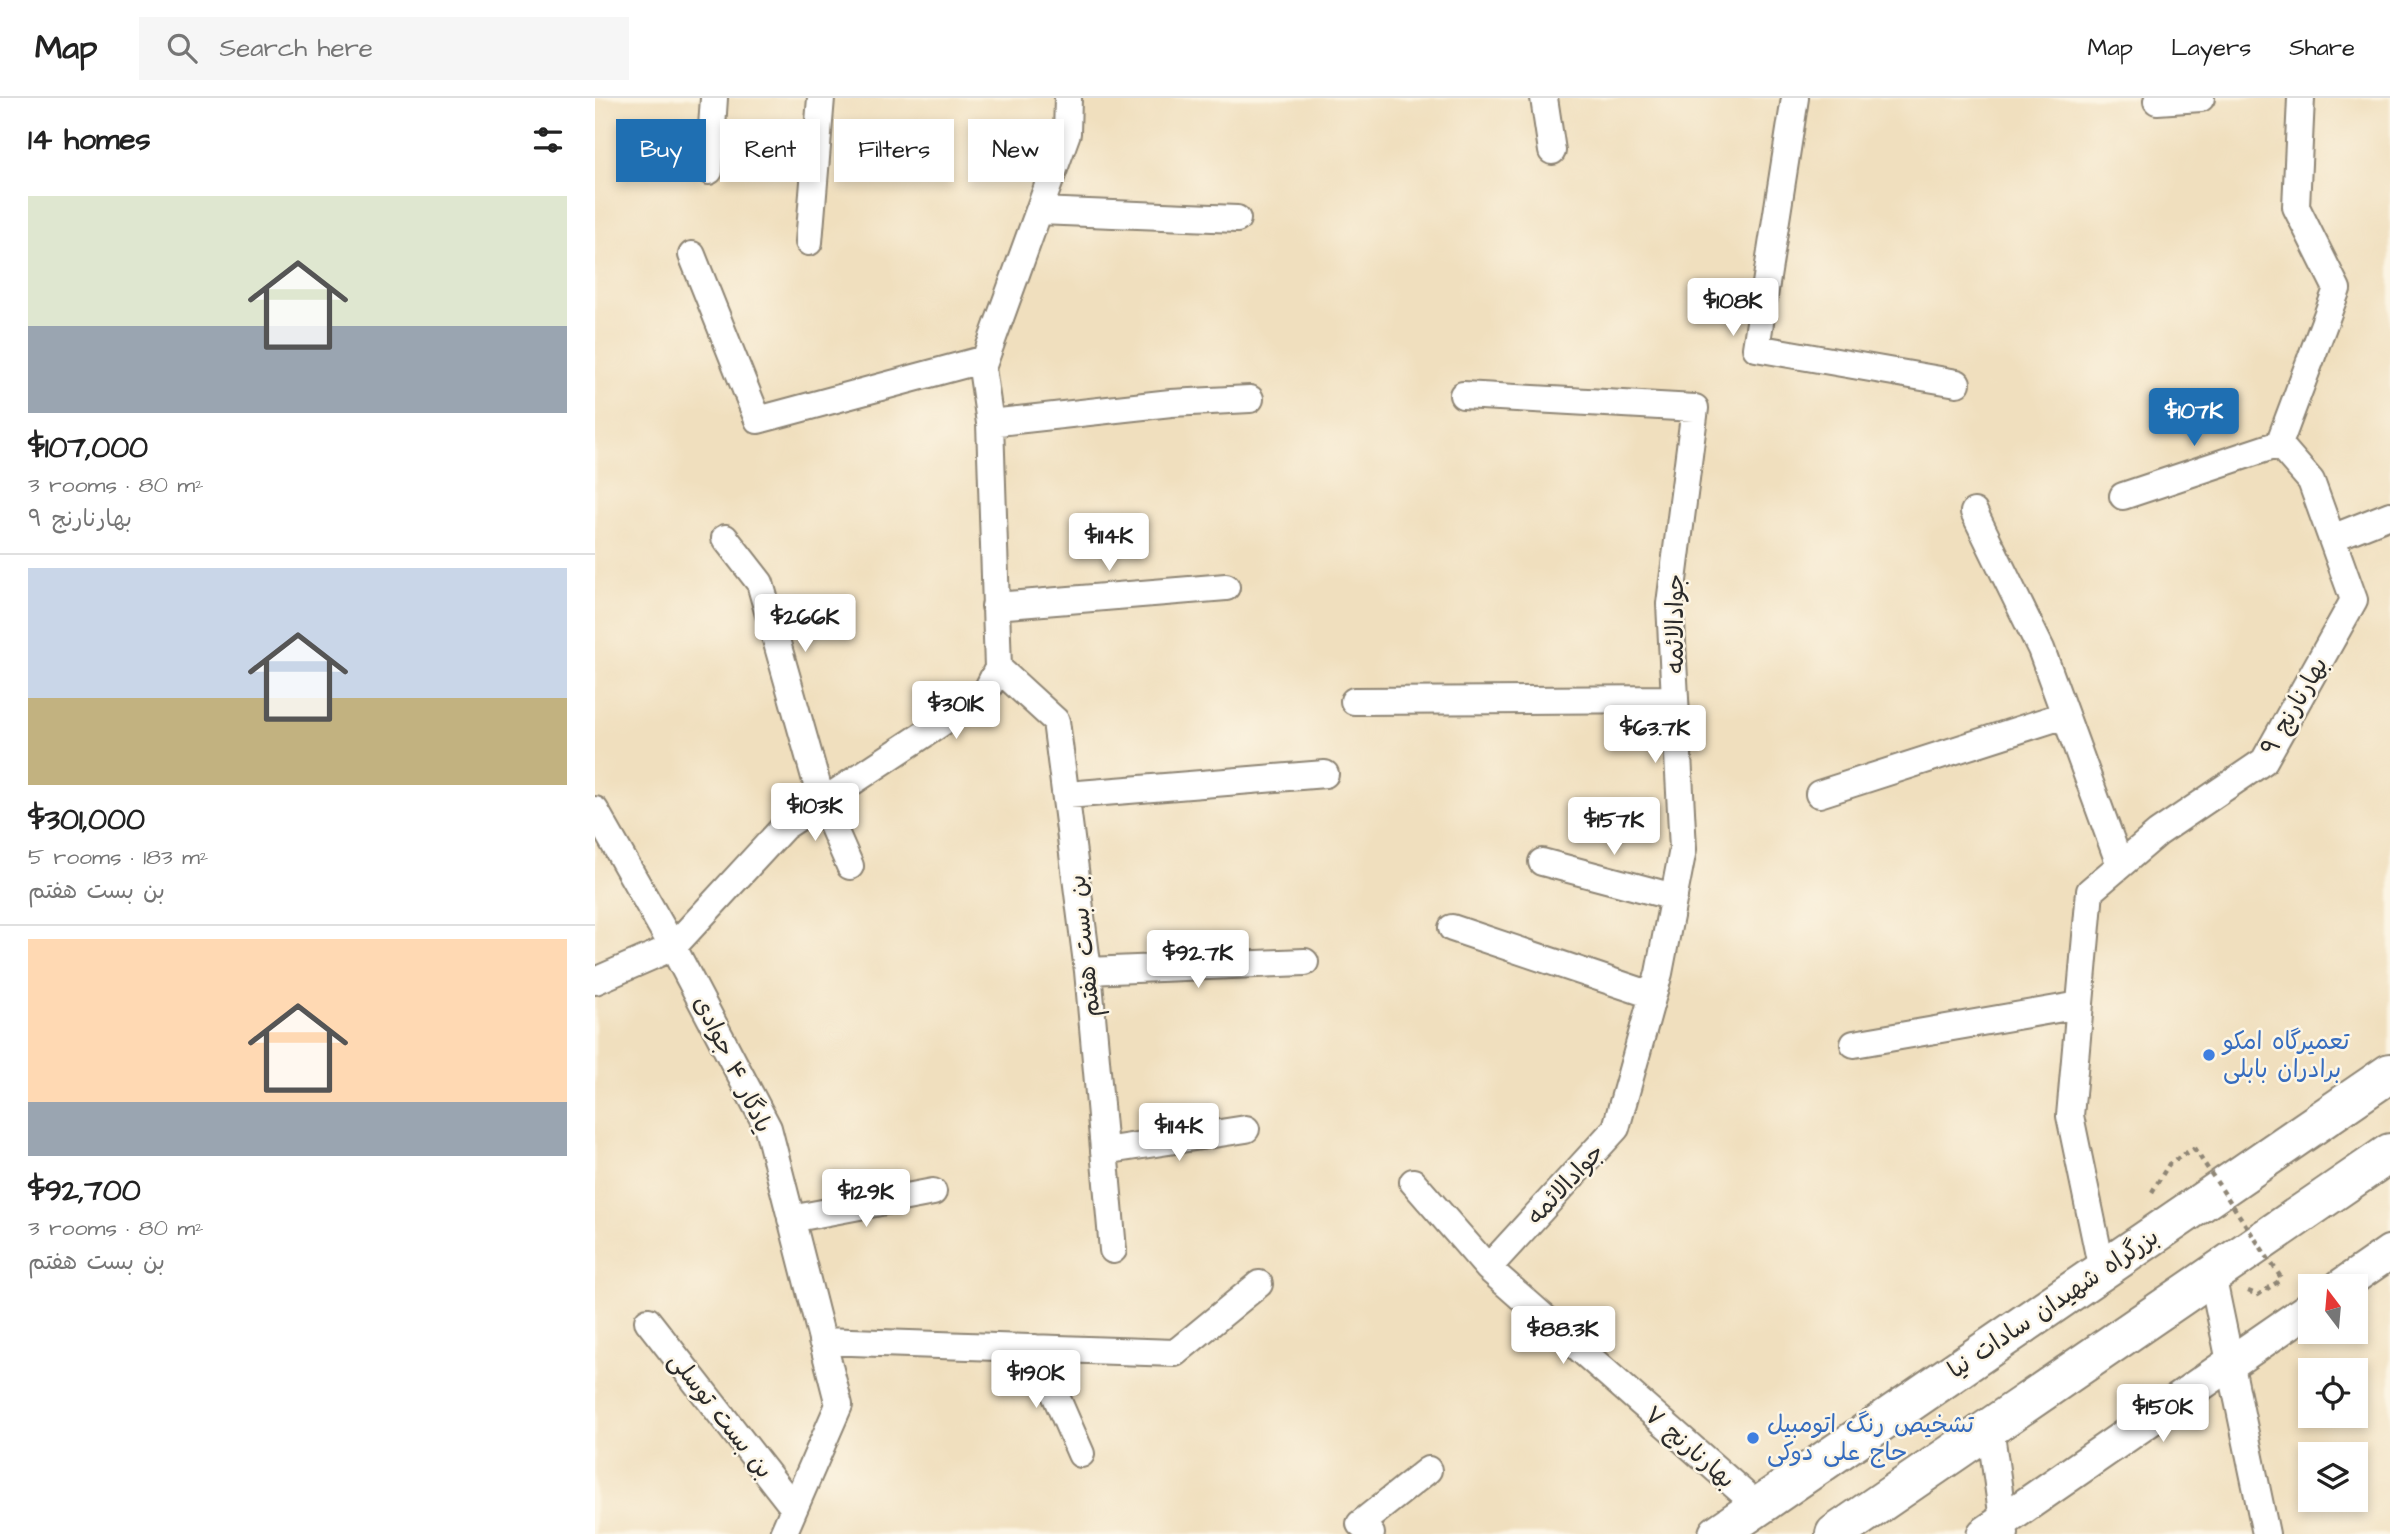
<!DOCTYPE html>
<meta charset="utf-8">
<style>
:root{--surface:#fff;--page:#f6f6f6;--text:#222;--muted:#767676;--line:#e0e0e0;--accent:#1f6fb2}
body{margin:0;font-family:"Architects Daughter","Playpen Sans Arabic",sans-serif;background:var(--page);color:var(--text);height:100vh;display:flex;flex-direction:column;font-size:26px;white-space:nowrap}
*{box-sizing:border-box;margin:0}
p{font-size:23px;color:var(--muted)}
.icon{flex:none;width:38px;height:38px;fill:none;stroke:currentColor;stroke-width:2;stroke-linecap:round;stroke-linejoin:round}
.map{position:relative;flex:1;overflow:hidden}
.panel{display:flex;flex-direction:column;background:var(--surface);width:595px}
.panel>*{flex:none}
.guide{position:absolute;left:21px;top:21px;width:665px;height:63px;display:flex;gap:14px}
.needle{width:46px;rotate:344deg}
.buttons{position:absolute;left:1703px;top:1176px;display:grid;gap:14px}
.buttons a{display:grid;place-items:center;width:70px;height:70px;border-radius:0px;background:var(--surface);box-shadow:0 4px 10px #0003;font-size:35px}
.price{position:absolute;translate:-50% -60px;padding:0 16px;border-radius:7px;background:#fff;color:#222;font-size:23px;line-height:46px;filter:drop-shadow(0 2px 4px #0008)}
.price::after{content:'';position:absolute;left:50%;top:42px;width:21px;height:16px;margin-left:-10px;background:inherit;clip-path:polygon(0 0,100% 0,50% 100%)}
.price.active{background:var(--accent);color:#fff}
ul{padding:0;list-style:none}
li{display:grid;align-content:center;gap:14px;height:371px;padding:0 28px}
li+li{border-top:2px solid var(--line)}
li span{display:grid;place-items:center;height:217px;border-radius:0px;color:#555}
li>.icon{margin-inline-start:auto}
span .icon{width:126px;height:126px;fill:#fffc;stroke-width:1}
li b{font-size:30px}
h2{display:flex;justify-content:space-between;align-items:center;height:84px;padding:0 28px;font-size:30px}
.chip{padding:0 24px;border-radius:0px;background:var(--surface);box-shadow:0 4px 10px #0003;font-size:24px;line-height:63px}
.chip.active{background:var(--accent);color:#fff}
header{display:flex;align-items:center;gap:42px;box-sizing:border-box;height:98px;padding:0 35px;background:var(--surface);border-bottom:2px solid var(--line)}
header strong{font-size:33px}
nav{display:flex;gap:38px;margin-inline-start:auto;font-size:24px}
.search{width:490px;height:63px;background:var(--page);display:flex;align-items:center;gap:18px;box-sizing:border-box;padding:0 24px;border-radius:0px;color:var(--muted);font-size:26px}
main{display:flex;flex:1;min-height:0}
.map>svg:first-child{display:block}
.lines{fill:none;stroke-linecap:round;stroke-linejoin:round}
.minor-casing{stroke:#8e8574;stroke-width:30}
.tertiary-casing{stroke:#8e8574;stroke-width:37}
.trunk-casing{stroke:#8e8574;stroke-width:42}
.path{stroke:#8e8574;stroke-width:4.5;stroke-dasharray:5 5;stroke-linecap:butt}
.minor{stroke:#fff;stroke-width:26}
.tertiary{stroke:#fff;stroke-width:33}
.trunk{stroke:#fff;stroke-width:38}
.path-bridge{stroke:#8e8574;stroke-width:4.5;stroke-dasharray:5 5;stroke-linecap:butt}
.shop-dot{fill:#3f7fe0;stroke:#fcf5e5;stroke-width:2.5}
.labels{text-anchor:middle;stroke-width:5;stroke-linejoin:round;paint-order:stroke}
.street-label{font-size:24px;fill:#2b2b2b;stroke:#fcf5e5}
.shop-label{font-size:24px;fill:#366cbe;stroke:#fcf5e5;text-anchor:start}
</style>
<header>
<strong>Map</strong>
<div class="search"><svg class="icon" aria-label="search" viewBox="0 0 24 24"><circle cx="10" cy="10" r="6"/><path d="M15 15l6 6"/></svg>Search here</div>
<nav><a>Map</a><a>Layers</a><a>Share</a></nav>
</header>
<main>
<section class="panel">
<h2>14 homes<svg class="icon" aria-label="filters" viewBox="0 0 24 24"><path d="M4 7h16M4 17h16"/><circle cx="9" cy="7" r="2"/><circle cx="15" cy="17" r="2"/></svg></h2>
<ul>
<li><span style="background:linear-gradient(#dfe7d0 60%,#9aa5b1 0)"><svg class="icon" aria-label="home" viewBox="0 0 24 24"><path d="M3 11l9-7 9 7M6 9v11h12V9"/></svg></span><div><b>$107,000</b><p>3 rooms · 80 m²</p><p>بهارنارنج ۹</p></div></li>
<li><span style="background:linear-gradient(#c9d6e8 60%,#c2b280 0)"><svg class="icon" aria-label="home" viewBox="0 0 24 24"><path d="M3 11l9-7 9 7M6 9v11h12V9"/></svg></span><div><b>$301,000</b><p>5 rooms · 183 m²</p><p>بن بست هفتم</p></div></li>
<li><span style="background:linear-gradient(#ffd9b3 75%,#9aa5b1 0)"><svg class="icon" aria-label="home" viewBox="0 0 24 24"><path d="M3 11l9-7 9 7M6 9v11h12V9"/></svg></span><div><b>$92,700</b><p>3 rooms · 80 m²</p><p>بن بست هفتم</p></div></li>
</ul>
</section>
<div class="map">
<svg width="1795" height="1436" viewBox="0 0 1795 1436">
<rect width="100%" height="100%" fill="#fcf5e5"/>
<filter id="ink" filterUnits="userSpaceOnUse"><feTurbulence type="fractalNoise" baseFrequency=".0143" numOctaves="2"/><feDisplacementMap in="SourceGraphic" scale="14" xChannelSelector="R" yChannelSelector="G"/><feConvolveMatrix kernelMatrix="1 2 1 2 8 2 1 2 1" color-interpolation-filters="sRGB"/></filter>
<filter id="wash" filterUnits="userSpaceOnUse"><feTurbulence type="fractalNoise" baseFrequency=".00686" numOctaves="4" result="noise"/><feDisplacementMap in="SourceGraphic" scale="28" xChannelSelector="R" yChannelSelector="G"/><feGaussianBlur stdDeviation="1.57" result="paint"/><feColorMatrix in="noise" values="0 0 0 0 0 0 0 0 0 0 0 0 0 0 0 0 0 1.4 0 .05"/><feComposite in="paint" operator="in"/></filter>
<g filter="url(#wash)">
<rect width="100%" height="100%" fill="#f0dfbe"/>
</g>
<g filter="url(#ink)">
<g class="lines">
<!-- minor casing -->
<g class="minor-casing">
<path id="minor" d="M473,0L472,35L387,270L395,325L576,305L655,301
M949,0L957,53
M1200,0L1161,250L1362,285
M1562,3L1606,0
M114,73L119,0
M444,113L642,121
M214,144L226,0
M97,157L163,322L390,261
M868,297L1100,310L1075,506L1088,751L1064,875L1021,1030L893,1170
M1528,398L1684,346
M1379,414L1446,551L1525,767
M130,440L165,485L227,704L255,768
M1737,440L1795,417
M400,508L631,489
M403,570L461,623L493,873L518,1152
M759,603L1080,601
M1224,696L1470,617
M472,697L730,676
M0,712L78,849L173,1030L244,1307L188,1436
M947,764L1079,799
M857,830L1057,897
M493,873L710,864
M0,883L78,849L189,729L390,596L403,570L395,325
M1259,946L1485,907
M509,1053L651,1031
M818,1084L893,1170L1163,1408
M196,1121L338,1094
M1507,1172L1475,1018L1495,793L1563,735L1669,663L1759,502L1716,383L1684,346L1742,191L1701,109L1706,0
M1617,1177L1671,1436
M53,1223L199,1410
M227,1243L580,1255L664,1186
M440,1250L486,1356
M1395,1329L1410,1436
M776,1436L765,1426L833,1372"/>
</g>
<!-- tertiary casing -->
<g class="tertiary-casing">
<path id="tertiary" d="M1746,1188L1795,1154
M1389,1436L1715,1210"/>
</g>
<!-- trunk casing -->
<g class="trunk-casing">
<path id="trunk" d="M1123,1436L1795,975
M1240,1436L1795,1055"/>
</g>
<!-- path -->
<path class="path" d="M1557,1094L1574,1066L1599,1050
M1653,1193L1663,1197L1687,1181"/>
<!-- minor -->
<use href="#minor" class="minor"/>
<!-- tertiary -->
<use href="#tertiary" class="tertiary"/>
<!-- trunk -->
<use href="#trunk" class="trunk"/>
<!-- path-bridge -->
<path class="path-bridge" d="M1599,1050L1687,1181"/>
</g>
</g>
<!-- markers -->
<g class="shop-dot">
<circle cx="1614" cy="957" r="7"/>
<circle cx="1158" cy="1340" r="7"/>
</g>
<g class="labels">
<!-- street labels -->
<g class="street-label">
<text transform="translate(1080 526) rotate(-90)" y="8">جوادالائمه</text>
<text transform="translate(1699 608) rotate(-60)" y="8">بهارنارنج ۹</text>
<text transform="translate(489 848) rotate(-96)" y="8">بن بست هفتم</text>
<text transform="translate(138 966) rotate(64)" y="8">یادگار ۴ جوادی</text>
<text transform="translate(970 1086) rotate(-47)" y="8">جوادالائمه</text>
<text transform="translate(1458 1205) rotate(-34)" y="8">بزرگراه شهیدان سادات نیا</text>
<text transform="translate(126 1317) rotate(52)" y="8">بن بست توسلی</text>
<text transform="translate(1095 1349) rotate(41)" y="8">بهارنارنج ۷</text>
</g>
<!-- shop labels -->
<g class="shop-label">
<text x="1628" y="951">تعمیرگاه امکو<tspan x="1628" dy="28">برادران بابلی</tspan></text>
<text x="1172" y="1334">تشخیص رنگ اتومبیل<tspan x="1172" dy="28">حاج علی دوکی</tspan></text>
</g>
</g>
</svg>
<div class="buttons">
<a><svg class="needle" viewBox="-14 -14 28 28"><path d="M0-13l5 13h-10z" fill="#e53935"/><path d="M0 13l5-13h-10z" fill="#767676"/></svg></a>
<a><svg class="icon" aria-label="locate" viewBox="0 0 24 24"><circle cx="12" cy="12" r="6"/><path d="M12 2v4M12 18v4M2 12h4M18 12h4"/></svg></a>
<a><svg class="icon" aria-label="layers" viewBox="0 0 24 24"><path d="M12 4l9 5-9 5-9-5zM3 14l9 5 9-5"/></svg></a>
</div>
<b class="price" style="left:1138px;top:240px">$108K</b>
<b class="price active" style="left:1599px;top:350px">$107K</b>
<b class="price" style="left:514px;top:475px">$114K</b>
<b class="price" style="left:210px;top:556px">$266K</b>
<b class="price" style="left:361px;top:643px">$301K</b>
<b class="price" style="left:1060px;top:667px">$63.7K</b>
<b class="price" style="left:220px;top:745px">$103K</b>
<b class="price" style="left:1019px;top:759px">$157K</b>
<b class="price" style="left:603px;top:892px">$92.7K</b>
<b class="price" style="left:584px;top:1065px">$114K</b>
<b class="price" style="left:271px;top:1131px">$129K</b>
<b class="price" style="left:968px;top:1268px">$88.3K</b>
<b class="price" style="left:441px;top:1312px">$190K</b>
<b class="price" style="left:1568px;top:1346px">$150K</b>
<div class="guide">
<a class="chip active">Buy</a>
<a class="chip">Rent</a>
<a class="chip">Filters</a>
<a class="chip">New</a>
</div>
</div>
</main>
